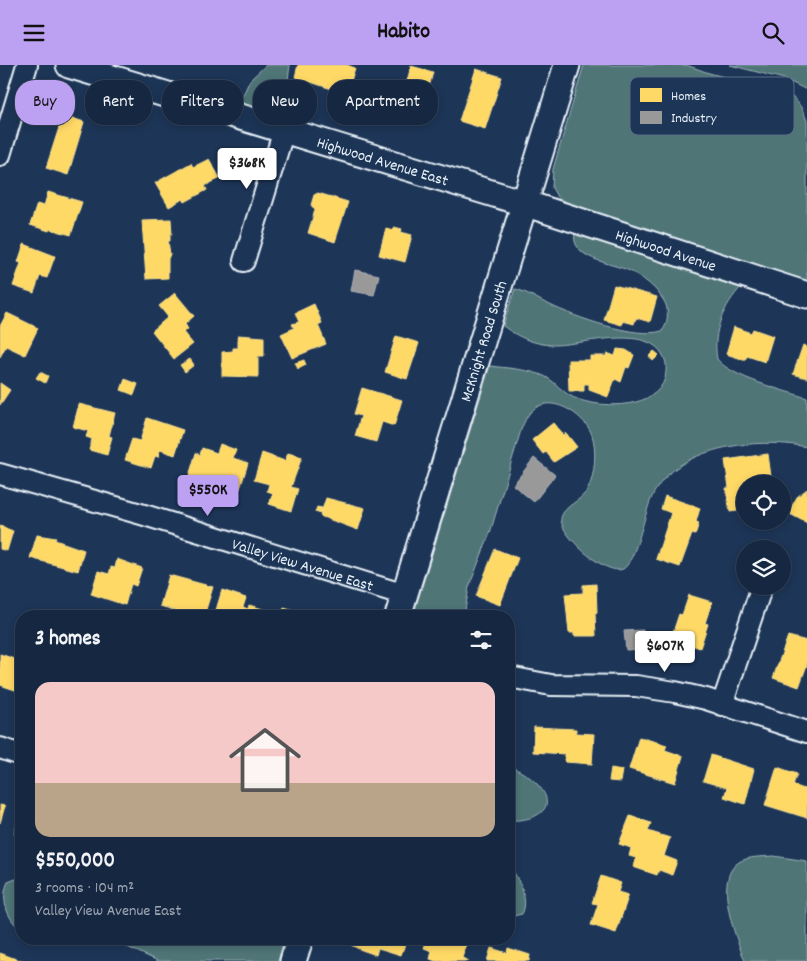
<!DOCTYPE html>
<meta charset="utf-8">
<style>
:root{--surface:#162841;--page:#1f3048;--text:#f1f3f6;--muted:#9ea6b1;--line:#35445a;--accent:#bca0f2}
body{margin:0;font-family:Dekko,sans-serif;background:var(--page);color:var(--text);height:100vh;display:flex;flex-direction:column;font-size:19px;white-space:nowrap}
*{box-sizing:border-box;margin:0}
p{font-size:16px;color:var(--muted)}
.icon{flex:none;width:28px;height:28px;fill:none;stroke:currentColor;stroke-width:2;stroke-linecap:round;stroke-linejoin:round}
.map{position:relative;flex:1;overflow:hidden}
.side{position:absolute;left:15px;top:545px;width:500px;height:335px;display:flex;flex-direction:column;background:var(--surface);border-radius:20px;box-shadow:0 2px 8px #0003,0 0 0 1px var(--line)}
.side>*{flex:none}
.guide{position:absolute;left:15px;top:15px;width:500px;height:45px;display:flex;gap:10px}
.controls{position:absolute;left:736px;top:410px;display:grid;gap:10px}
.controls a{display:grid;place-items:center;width:55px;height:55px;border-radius:50%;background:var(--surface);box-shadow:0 2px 8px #0003,0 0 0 1px var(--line);font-size:25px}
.price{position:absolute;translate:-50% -42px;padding:0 11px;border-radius:5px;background:#fff;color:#222;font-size:16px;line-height:32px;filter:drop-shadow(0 1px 2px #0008)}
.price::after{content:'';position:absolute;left:50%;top:30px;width:15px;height:11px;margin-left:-8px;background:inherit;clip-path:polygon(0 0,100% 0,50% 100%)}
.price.selected{background:var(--accent);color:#111}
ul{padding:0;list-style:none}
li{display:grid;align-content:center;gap:10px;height:265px;padding:0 20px}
li span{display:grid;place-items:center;height:155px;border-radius:15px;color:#555}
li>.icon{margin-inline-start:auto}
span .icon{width:90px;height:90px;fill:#fffc;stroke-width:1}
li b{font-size:21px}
h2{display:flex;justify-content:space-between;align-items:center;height:60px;padding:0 20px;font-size:21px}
.pill{padding:0 18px;border-radius:20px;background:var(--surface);box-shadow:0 2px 8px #0003,0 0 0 1px var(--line);font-size:18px;line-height:45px}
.pill.selected{background:var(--accent);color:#111}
header{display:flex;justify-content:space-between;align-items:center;height:65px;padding:0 20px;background:var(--accent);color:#111;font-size:22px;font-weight:700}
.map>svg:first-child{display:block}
.green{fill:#507577;stroke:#9cb3b8}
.homes{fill:#ffd966;stroke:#f8e092}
.industry{fill:#999;stroke:#b1b3b6}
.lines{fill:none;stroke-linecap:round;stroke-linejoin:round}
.minor-casing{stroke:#e8f1f8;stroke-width:24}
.tertiary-casing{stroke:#e8f1f8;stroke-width:29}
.minor{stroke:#1d3557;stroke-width:20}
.tertiary{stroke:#1d3557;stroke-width:25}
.labels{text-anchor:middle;stroke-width:5;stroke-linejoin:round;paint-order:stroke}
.street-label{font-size:16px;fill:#e8f1f8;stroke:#1d3557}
.key{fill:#1d3557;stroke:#5a6d87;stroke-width:1}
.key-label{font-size:14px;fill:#e8f1f8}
</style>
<header><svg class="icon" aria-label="menu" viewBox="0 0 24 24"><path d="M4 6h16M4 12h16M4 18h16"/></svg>Habito<svg class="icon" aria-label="search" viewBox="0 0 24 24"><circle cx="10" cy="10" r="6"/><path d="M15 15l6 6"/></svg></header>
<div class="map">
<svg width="807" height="896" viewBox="0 0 807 896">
<rect width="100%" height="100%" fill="#1d3557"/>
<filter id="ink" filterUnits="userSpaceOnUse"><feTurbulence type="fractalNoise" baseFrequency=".02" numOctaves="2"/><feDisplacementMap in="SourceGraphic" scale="10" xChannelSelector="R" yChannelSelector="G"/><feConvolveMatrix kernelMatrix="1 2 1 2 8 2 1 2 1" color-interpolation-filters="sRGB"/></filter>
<g filter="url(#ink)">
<!-- green -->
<path class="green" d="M266,0H290L283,52L239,38L250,15Z
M584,0H686L709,8L782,27C796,31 802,42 807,56V219L560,137L552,123L553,104Z
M730,0H807V25L784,14Z
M575,167L742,221C724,240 712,266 717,294C732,313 783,325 807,333V382C757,372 674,380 651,434C645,448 635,498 623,504C606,511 566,474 562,459C560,455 561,452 563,448C570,438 582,435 588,424C595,410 597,385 592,370C586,352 557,332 539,341C529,345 525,355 521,365L490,468L469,522L464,551H413L490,301C507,303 524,304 539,309C556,314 560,329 580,335C604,343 656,344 665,313C666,308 667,300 665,295C652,256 581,281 552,280C533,279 518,272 503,261L515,224C528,227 538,235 550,240C575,252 635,274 662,266C667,260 668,252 667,244C666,237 660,230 655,224C648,217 640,211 630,206C612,198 569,194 575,167Z
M509,701C519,705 530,711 538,720C561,745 532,757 509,755Z
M774,791L807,796V896H745C736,873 712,814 739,797C749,791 763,792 774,791Z
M509,800C518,813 530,834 522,849L513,851L509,850Z
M21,812V864C7,855 0,833 8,817Z
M49,874H284L278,896H158L125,881L110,878L80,879Z"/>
<!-- homes -->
<path class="homes" d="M298,0H347L355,3L347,29L295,12Z
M411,1L433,7L422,49L400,43Z
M476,4L502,12L485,64L459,56Z
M63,50L84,57L68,110L46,103Z
M209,94L220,113L205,121L207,125L185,137L183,134L169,142L155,118L191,98L193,102Z
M48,127L82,137L71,170L50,164L49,166L30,160L37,139L44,141Z
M318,128L348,137L335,177L308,168L315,145L311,140L314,130Z
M171,154L172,169H170V176H168L170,189L168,194V213L146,214L142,155Z
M394,162L402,164L401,167L412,170L405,197L379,190L386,163L393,165Z
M24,179L55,191L47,213L40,211L34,228L13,221L21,198L18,197Z
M614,220L657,232L650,257L636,253L634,259L623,256L622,260L604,255Z
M175,228L194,251L185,259L188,264L183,267L193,279L174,294L152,266L168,252L159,241Z
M314,239L322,258L318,260L326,279L292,293L281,269L294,263L292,259L299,257L295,248Z
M7,248L38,263L25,290L6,281L0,292V261Z
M734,262L751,268L753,264L773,271L765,297L747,291L745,295L726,289Z
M238,270L264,272V291H258V312L222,311V287L233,286V283H238Z
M396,271L419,278L407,314L385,307Z
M803,280L807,282V313L793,309Z
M617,284L626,285L634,290L629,303L626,302L621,317L615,314L608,332L589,325V319H584V326H569L568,295H590V291H606L607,288L615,291Z
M654,286L659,290L653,296L649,291Z
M190,294L194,300L185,307L180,300Z
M304,295L306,300L298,304L295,298Z
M40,307L48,311L45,318L36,313Z
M125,314L138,319L134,330L121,325Z
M0,318L10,325L0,340Z
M362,323L402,335L394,361L382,357L376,377L355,371L361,351L354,349Z
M79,339L115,348L109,371L112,372L107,390L89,385L92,374L86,372L88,366L73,362Z
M147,353L183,365L175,390L160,385L158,392L155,391L151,403L125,395L132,374L140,376Z
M553,358L563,370L566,368L577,382L554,397L546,387L543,389L532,375Z
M220,379L236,385L233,393L248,398L240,424L226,420V422L216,419L215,423L188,414L196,388L200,390L202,383L217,388Z
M262,388L285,396L288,388L302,392L291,422L298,424L291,446L269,439L273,428L267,426L269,419L254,415Z
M768,389L772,419H745V445L730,447L726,423H729L725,395Z
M807,424V458L788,448L797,432Z
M665,431L700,443L696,457L699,458L695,470L692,469L680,502L656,494L671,448L661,444Z
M326,433L365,443L358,465L320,451Z
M317,442L322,443L321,449L315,447Z
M0,461L13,466L7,486L0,484Z
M37,470L56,473L55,475L84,485L78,506L30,493Z
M495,484L518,493L500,540L476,531Z
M117,494L142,503L136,521L131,519L125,540L91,529L98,506L109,509L111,502L115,503Z
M169,510L213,522L204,551H195L160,541Z
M596,519L597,548H595L596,571H574V568H569L565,529L583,528V520Z
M222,525L246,533L243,542L248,544L249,540L263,544L260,551H219L221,546L216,545Z
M689,530L712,537L705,558L708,559L700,583L671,573L679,549L682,550Z
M284,543L311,551H281Z
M788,571L807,576V600L799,622L773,613Z
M0,589L21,596V627L0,620Z
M534,662L576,664V668L594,669L592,699L565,697V689L533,687Z
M639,672L667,680L665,685L683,691L675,718L629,704Z
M711,690L754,704L745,739L724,732L727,723L703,716Z
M777,702L797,709L793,720L807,725V753L765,740Z
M611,703L622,705L620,717L609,716Z
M0,740L5,741L0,758Z
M21,746V771L14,769Z
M630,751L651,758L648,766L670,773L664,791L677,796L672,810L659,805L657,810L633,802L636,793L629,791L631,783L619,779Z
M601,811L621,818L618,827L628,830L626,835H627L616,868L591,860L598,839L592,838Z
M353,874H407L401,890L378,883L376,890L359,884L351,880Z
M427,874H468L462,893L469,896H436L430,894L432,886L424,883Z
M491,883L507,888L508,883L530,890L529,896H487Z
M0,888L16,894L27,896H0Z"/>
<!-- industry -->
<path class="industry" d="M355,205L379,210L374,230L351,226Z
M534,393L555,410L534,437L513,420Z
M643,565L644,584L626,585L624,566Z"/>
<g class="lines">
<!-- minor casing -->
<g class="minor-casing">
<g id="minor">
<path d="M0,90L27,0"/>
<path d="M244,196L284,65"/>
<path id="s1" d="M0,409L141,449L405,530"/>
<path d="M509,612L551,620L636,621L675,627L706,634L807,667"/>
<path d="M722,640L762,521"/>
<path d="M0,683L21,690"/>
</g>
</g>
<!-- tertiary casing -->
<g class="tertiary-casing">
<g id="tertiary">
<path id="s2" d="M69,0L524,138L807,230"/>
<path id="s3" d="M398,551L567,0"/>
<path d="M293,896L300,874"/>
</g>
</g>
<!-- minor -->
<use href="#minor" class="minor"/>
<!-- tertiary -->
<use href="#tertiary" class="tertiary"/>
</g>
</g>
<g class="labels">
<!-- street labels -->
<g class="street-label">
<text dy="6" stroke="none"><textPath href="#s2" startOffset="328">Highwood Avenue East</textPath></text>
<text dy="6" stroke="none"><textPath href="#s2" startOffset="625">Highwood Avenue</textPath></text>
<text dy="6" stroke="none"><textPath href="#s3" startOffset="288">McKnight Road South</textPath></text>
<text dy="6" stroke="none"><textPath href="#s1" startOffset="316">Valley View Avenue East</textPath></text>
</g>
</g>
<!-- legend -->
<rect x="630" y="12" width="164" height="58" rx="8" class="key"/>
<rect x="640" y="23" width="22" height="14" fill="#ffd966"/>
<rect x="640" y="46" width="22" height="13" fill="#999"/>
<g class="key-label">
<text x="671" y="35">Homes</text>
<text x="671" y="57">Industry</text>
</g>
</svg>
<div class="controls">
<a><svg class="icon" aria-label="locate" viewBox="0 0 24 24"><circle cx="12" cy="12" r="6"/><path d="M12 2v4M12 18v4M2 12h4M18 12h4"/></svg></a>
<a><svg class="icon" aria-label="layers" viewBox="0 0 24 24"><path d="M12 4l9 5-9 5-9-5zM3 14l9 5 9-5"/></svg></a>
</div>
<b class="price" style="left:247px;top:125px">$368K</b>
<b class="price selected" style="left:208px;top:452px">$550K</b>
<b class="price" style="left:665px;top:608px">$607K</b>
<div class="guide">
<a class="pill selected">Buy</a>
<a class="pill">Rent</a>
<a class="pill">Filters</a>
<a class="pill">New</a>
<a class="pill">Apartment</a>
</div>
<section class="side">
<h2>3 homes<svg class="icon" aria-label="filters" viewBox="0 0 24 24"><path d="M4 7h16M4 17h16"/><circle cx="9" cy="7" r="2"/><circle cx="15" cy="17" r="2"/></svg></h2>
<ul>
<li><span style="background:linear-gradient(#f6c9c9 65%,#b9a48a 0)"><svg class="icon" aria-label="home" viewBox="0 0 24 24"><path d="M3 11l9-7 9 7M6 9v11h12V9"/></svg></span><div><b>$550,000</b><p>3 rooms · 104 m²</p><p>Valley View Avenue East</p></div></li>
</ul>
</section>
</div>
